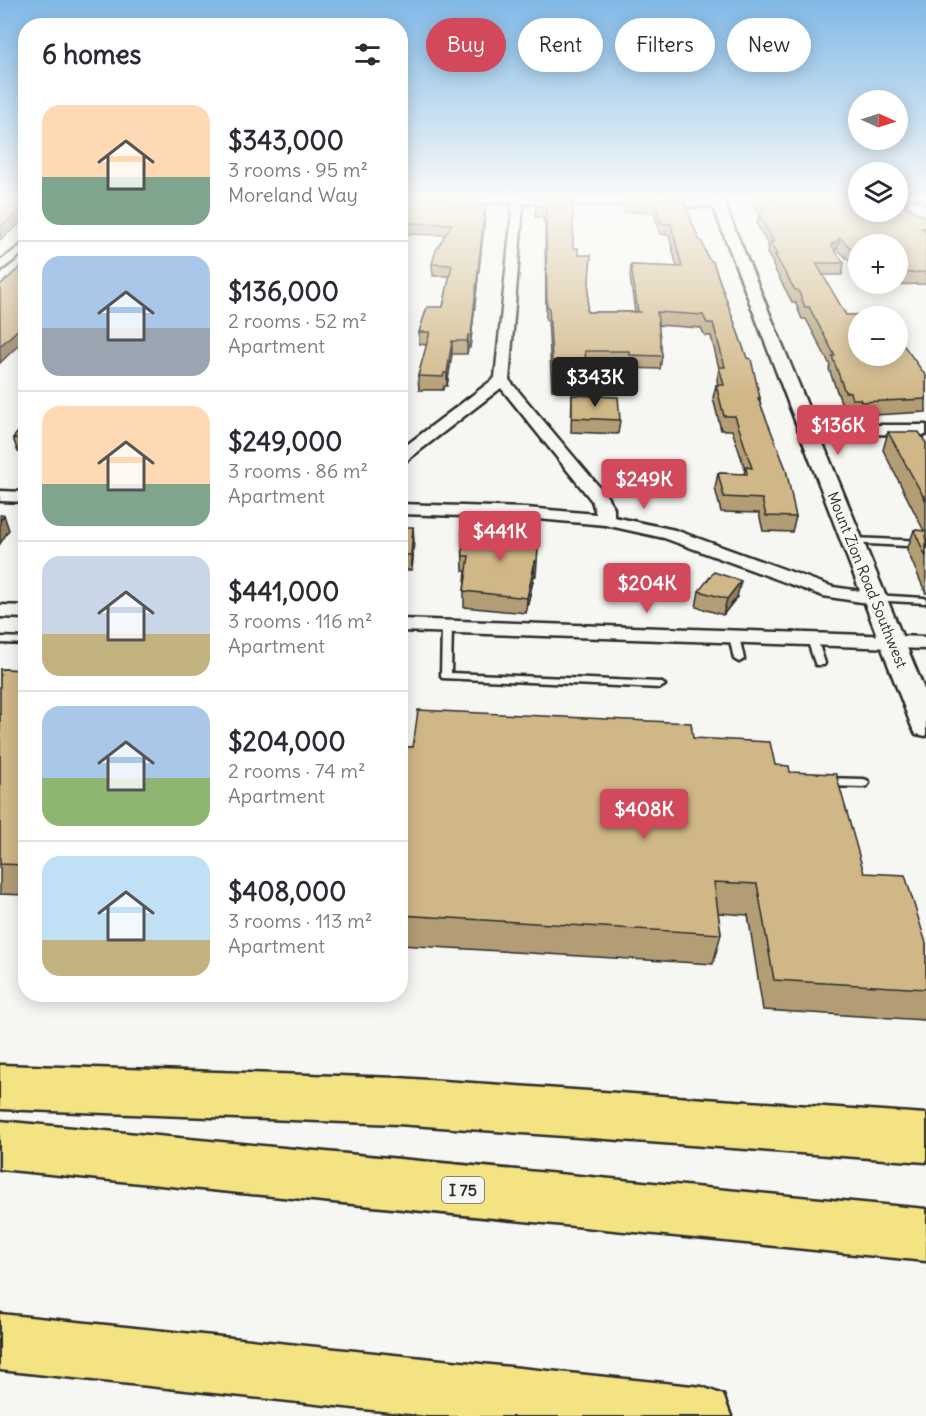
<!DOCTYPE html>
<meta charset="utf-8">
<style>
:root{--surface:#fff;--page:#f2f2f3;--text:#2b2b33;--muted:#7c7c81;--line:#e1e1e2;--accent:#d1495b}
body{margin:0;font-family:Delius,sans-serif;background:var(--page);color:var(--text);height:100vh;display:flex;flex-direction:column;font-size:22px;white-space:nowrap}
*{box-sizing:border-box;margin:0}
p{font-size:20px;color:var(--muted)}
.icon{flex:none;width:33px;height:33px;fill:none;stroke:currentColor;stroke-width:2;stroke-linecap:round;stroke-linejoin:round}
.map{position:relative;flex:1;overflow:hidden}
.side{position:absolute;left:18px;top:18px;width:390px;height:984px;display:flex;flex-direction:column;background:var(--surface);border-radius:24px;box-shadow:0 3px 15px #0003}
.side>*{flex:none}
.guide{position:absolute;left:426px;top:18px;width:410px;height:54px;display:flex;gap:12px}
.needle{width:39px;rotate:93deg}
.buttons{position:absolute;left:848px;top:90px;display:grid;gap:12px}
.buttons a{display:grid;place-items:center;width:60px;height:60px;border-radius:50%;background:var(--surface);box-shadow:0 3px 15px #0003;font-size:30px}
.price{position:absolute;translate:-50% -51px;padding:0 14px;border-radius:6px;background:var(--accent);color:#fff;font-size:20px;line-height:39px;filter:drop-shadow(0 2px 3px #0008)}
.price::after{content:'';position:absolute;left:50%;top:36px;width:18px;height:14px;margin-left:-9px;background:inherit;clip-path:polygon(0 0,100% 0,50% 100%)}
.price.on{background:#222;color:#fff}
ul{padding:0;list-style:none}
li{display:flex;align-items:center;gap:18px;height:150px;padding:0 24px}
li+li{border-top:2px solid var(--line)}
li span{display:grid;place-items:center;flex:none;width:168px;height:120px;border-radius:18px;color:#555}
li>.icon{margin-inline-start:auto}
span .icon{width:72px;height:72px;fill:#fffc;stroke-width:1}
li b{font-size:26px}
h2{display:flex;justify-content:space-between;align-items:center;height:72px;padding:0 24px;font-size:26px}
.tag{padding:0 21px;border-radius:27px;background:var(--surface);box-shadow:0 3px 15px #0003;font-size:21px;line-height:54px}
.tag.on{background:var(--accent);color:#fff}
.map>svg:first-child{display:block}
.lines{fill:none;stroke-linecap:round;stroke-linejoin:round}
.service-casing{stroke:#2b2b2b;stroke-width:5}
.minor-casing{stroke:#2b2b2b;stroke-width:5}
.tertiary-casing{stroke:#2b2b2b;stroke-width:5}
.motorway-casing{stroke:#2b2b2b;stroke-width:5}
.service{fill:#f6f6f2;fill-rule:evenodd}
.minor{fill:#f6f6f2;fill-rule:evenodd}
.tertiary{fill:#f6f6f2;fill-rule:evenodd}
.motorway{fill:#f4e382;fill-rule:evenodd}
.wall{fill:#b39d74;stroke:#2b2b2b;stroke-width:1.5}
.shaded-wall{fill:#92805e;stroke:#2b2b2b;stroke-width:1.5}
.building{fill:#d0b787;stroke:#2b2b2b;stroke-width:1.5}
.labels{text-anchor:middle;stroke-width:4.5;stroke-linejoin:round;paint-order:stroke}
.far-street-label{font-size:15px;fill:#2b2b2b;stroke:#f6f6f2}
.shield{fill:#f6f6f2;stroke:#686867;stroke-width:1.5}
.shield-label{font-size:16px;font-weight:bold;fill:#2b2b2b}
</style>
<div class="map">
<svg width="926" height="1416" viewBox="0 0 926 1416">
<rect width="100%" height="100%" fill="#f6f6f2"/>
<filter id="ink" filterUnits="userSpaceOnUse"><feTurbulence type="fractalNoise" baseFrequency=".0167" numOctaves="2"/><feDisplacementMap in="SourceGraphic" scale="12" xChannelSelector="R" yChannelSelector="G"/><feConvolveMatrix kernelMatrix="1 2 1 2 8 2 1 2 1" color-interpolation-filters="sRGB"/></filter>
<g filter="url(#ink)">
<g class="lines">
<!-- service casing -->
<g class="service-casing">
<path id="service" d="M852,538L926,541V547L849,543V539Z
M874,595L924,598L926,599V603L871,600L869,598Z
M447,624L452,627L451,673L660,682L665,685L660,688L442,678L441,676L442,627Z
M734,633L739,636L744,659L739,662L734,659L729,636Z
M812,636L817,639L825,663L824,665H816L815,663L807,639Z
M0,637L26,638V644L0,643Z
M824,778L863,779L867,780L869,783L867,786L863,787L824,786L820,785L818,782L820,779Z"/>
</g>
<!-- minor casing -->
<g class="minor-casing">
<path id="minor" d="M414,198H582L723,202L724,204L719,207L523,203L509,380L606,495L614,508V517L675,530L833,587L881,594L884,598L881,602L874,604L823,596L664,538L605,525L526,518L400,514V504L526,508L596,514L592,501L501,388L406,461L400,463V450L495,378L513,203L419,201Z
M26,242V251L0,271V261Z
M808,425H926V435L802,433L800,430Z
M0,491L26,492V502L0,501Z
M0,605L26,606V618L0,617Z
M400,619L926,637V649L400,631Z"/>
</g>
<!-- tertiary casing -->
<g class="tertiary-casing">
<path id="tertiary" d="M710,198H722L926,694V736L916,734L912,727Z"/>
</g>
<!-- motorway casing -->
<g class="motorway-casing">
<path id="motorway" d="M0,1065L398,1078L926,1114V1162L398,1124L0,1109Z
M0,1121L926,1209V1261L0,1169Z
M0,1314L702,1387L723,1395L731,1416H429L0,1370Z"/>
</g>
<!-- service -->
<use href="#service" class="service"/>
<!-- minor -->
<use href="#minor" class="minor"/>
<!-- tertiary -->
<use href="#tertiary" class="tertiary"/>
<!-- motorway -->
<use href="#motorway" class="motorway"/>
</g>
<!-- wall -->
<path class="wall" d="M400,198H483V206L485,217L470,348H468L467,354H452L447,386H444L443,390H419L418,376L427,345L419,344V332L443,307L450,276H433L432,264L445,235L400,234Z
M537,198L573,248L587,312H635L630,277L631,265L677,267L669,235L660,234L654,212H624V198H682L760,398V402L796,517L792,532L763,531L759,513L721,512L715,488L718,473L744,474L745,469L732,430H721L713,398L716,385H718L717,380L719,368L711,336H705L701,328L658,325L662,356L660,369L628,368L627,364H586L587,379L586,393L552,390L548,320H546L545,221H543V217H535Z
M750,198H910L905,206L926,218V284L876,285L875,284H897V244H858V269L837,249L835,251L844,263L842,275H822L846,315L926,376V412L857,416L856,413H849L846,406L842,405L829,369L830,365L806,319H802L795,302H792L773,266V263L767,253L769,247L757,224L759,216Z
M913,198H926V206Z
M572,395L620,420L618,434L571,432Z
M26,423V453L18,452L13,438Z
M888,432L926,443V594L907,550L914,530L924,531L883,450Z
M400,527L414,542L412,570H400Z
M462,531L539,533L536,576H534L526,613L464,607V591L466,571H463Z
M699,591L737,597L723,615L696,607Z
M0,669L26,670V895L0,894Z
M693,738L775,765L790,772L864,873L926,943V1017L924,1020L763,1010L748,915L718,913L721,934L713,964L400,945V747H413Z"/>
<!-- shaded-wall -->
<path class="shaded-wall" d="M907,198H910L905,206Z
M26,206V219L0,240V227Z
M485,206V217L470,348L471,335Z
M840,238L837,249L829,256L831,245Z
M26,322V338L0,363V346Z
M468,335V348L467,354V341Z
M452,341V354L447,386V373Z
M4,515L9,530L0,544V521Z
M413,527L414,542L412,570L411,555Z
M535,561L534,576L526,613L527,598Z
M741,581L737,597L723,615L727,599Z"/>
<!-- building -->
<path class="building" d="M0,198H26V206L0,227Z
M400,198H483L480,206H485L471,335H468L467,341H452L447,373H444L443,377L418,376L430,332H419L427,307H443L452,265L432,264L436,250L452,224L400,223Z
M537,198H573V248H578V255H591L587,312H642H638L631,265L682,267L671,224L661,223L655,202L625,201L624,198H682L699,239L702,242L708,258L713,262L747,358L751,359L760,398H758L786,469L796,517L766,516L762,499L724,497L718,473L747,474L746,467L752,468L735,416H724L716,385H724L719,367H725L713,323H707L703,315L657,312L662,356L629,355V351H585L587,379L553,377L549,307H547L546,210H543V206H535Z
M757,198H858V212H897V198H898L899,202L926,218V228H921L926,233V272L897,273V244H858V255L840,238L831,245L844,263H816L846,315L881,314L883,316H858V356H897V336L926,376V399L861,402L860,399H852L850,392H845L832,356H835L809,307H805L798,290H795L775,255H777L770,242H774L759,214L764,211Z
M26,262V322L0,346V285Z
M572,395L618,397L620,420L572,418Z
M26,423V439L13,438Z
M888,432H919L926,443V501Z
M0,515H4L0,521Z
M400,527H413L411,555H400Z
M522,530V532L539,533L537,561H535L527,598L464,591L469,556H463L462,531Z
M914,530L926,531V557Z
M714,572L741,581L727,599L699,591Z
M0,669L26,670V865L0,864Z
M418,710L691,723L693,738L770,742L775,765L789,766L790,772L836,774L864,873L905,875L926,943V989L774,980L757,884L714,882L721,934L400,915V747H413Z"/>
</g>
<!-- sky -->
<linearGradient id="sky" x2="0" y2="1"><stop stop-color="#80b9e6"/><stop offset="0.5" stop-color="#fbfbf9"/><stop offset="1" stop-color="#fbfbf9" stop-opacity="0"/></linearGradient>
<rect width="926" height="396" fill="url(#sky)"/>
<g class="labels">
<!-- far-street labels -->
<g class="far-street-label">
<text transform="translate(867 580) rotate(68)" y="5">Mount Zion Road Southwest</text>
</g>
<!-- shield labels -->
<rect class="shield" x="442" y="1177" width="42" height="26" rx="4.5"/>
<g class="shield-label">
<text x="463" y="1196">I 75</text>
</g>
</g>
</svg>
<div class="buttons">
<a><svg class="needle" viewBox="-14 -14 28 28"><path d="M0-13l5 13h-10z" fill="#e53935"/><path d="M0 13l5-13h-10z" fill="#7c7c81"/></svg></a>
<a><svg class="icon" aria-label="layers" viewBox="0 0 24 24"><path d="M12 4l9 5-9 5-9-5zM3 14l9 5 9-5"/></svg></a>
<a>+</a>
<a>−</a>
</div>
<b class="price on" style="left:595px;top:408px">$343K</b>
<b class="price" style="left:838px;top:456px">$136K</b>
<b class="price" style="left:644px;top:510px">$249K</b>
<b class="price" style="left:500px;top:562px">$441K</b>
<b class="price" style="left:647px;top:614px">$204K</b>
<b class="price" style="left:644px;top:840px">$408K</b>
<div class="guide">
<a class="tag on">Buy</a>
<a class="tag">Rent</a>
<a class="tag">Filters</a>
<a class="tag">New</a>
</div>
<section class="side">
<h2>6 homes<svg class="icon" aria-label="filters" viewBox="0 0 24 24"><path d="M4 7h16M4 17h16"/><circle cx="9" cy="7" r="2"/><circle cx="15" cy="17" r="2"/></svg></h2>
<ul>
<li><span style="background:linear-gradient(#ffd9b3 60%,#7fa58c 0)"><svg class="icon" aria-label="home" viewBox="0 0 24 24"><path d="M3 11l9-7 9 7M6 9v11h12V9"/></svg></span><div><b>$343,000</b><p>3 rooms · 95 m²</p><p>Moreland Way</p></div></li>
<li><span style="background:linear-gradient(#a9c7e8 60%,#9aa5b1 0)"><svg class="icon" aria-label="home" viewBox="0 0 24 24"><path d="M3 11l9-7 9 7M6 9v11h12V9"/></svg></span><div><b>$136,000</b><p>2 rooms · 52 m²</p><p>Apartment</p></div></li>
<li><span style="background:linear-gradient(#ffd9b3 65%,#7fa58c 0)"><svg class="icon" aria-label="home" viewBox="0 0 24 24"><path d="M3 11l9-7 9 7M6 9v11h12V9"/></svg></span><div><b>$249,000</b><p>3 rooms · 86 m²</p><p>Apartment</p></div></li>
<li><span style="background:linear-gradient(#c9d6e8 65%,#c2b280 0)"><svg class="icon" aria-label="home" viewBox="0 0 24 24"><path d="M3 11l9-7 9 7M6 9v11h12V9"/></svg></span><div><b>$441,000</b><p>3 rooms · 116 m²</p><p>Apartment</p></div></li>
<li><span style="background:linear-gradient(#a9c7e8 60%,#8fb573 0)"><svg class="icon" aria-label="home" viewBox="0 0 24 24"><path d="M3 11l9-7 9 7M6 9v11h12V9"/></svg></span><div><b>$204,000</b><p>2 rooms · 74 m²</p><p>Apartment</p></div></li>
<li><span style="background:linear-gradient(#bfe0f5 70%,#c2b280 0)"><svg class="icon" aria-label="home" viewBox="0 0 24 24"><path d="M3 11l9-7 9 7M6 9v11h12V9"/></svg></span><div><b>$408,000</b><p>3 rooms · 113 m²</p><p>Apartment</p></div></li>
</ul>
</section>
</div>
